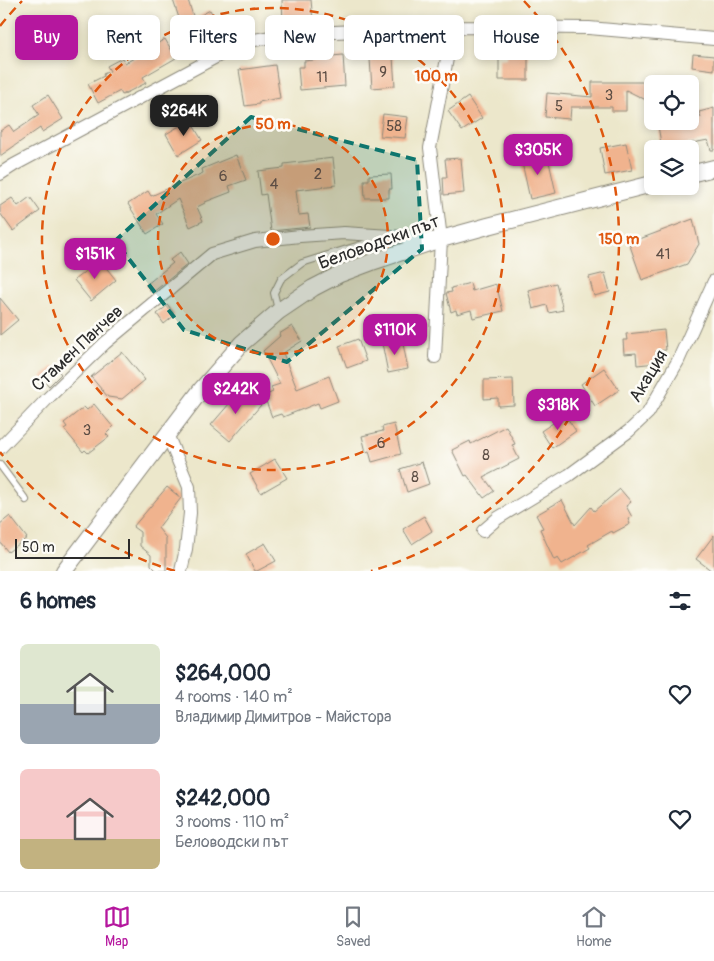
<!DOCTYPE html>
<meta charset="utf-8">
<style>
:root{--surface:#fff;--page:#f2f2f3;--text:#1f2937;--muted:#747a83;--line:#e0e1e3;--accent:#b5179e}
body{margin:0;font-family:Pangolin,sans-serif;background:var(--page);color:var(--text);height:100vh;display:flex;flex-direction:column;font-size:19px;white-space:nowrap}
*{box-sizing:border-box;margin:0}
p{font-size:16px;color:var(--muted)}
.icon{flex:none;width:28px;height:28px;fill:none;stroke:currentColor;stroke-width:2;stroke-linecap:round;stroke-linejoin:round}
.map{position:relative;height:571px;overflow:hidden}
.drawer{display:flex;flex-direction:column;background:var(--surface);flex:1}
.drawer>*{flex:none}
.hud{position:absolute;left:15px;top:15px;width:685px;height:45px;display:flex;gap:10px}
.tools{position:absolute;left:644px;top:75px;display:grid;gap:10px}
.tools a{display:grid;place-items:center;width:55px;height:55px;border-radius:8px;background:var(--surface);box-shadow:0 2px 8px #0003;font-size:25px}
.scale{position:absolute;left:15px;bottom:12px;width:115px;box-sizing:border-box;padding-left:5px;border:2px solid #2b2b2b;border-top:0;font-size:14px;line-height:18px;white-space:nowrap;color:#2b2b2b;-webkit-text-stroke:4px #fdfcf7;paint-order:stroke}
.price{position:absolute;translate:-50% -42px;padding:0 11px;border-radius:10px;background:var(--accent);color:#fff;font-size:16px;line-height:32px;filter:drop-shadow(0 1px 2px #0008)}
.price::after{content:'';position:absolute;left:50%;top:30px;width:15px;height:11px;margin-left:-8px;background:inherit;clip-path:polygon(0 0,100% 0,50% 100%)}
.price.on{background:#222;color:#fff}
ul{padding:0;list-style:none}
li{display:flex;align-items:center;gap:15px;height:125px;padding:0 20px}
li span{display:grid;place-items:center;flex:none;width:140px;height:100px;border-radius:8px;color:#555}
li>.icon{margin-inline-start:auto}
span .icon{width:60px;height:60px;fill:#fffc;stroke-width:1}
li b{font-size:21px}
h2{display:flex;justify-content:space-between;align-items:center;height:60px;padding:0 20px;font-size:21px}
.chip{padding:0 18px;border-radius:8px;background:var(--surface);box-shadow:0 2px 8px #0003;font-size:18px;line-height:45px}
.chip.on{background:var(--accent);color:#fff}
.tab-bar{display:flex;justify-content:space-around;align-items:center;height:70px;border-top:1px solid var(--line);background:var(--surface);font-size:14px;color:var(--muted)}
.tab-bar a{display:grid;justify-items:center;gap:2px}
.tab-bar .on{color:var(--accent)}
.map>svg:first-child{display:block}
.building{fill:#f0b38e}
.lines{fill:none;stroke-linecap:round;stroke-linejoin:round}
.service-casing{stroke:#8c897b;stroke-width:8}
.minor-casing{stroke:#8c897b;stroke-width:14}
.tertiary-casing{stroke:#8c897b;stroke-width:18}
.service{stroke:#fff;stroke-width:6}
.minor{stroke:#fff;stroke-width:12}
.tertiary{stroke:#fff;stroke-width:16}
.marked{fill:#0f766e;fill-opacity:0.2;stroke:#0f766e;stroke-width:4;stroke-dasharray:10 6;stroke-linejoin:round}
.ring{fill:none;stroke:#df570e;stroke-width:2.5;stroke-dasharray:9 6}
.labels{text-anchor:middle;stroke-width:5;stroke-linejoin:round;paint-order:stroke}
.number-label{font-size:15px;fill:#5c4d44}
.street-label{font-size:18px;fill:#2b2b2b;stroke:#fdfcf7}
.centre{fill:#df570e;stroke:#fdfcf7;stroke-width:2.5}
.ring-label{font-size:15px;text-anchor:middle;font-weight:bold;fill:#df570e;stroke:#fdfcf7;stroke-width:5;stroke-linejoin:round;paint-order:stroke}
</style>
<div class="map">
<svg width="714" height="571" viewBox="0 0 714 571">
<rect width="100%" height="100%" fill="#fdfcf7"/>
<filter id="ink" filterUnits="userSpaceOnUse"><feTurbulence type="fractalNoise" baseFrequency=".02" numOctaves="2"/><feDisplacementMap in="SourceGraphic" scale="10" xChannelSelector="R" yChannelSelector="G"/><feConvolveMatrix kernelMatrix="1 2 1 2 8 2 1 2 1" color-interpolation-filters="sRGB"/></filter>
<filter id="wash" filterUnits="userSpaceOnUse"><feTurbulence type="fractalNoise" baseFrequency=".0096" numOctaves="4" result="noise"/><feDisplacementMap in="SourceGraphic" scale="20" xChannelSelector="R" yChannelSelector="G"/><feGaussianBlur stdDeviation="1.12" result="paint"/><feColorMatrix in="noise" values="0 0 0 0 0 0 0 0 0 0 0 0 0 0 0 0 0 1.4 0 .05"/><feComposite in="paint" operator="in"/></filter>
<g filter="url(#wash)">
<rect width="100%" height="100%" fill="#ece7cb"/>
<g id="blocks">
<!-- building -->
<path class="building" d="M173,0H188L194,19L210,10L228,40L201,56L180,21Z
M282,0H311L313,21L283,23Z
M165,39L176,58L143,77L146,83L122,95L120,91L98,103L88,84L104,76L103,74L110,71L107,66L122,58L125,63L149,50L148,49Z
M528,48V80H499V59L507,58V49Z
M693,54L714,56V70L692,67Z
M343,55L345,86L300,90L298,67H304V61L322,59L321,57Z
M393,57L395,86L372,88L370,59Z
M275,65L280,98L259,102V104L245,106L239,70Z
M592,82H652V103L626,90V111H612V107H571L570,119L545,117L547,93L592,97Z
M48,95L63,119L42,132L40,128L0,156V131L9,125L14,132L39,115L33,105Z
M468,97L482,118L462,131L448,111Z
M714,108V150H711L708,140L662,149L658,126L683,121H690V120L701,117L699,112Z
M383,114L408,117L405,138L380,136Z
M190,120L202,140L178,155L166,134Z
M626,143L632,170L605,175L600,148Z
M547,153L556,193L530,199L521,158Z
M236,155L246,180L229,186L231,192L205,202V203L197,207L203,221L190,227L178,199L156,214L163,224L147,234L128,204L148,191L151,196L203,173L202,169Z
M333,158L336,185L296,190L299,215L308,214L310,227L271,231L266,194L261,195L258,171L284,168V164Z
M461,158L464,193L444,195L443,177H447L445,159Z
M391,174L392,189H389V198H365L364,180H369V175Z
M30,197L40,211L13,231L0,213V206L12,198L18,206Z
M693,219L699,244L687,264L642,280L629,243Z
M180,252L188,264L152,293L146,285L173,263L170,260Z
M100,260L116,280L91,301L74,280Z
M605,273L610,292L594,296L589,277Z
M470,283L472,291L496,284L503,311L473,318L471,310L457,314L456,310L451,312L446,293L452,292L451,288Z
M556,283L563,310L549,313L547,305L533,309L528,290Z
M0,298L18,320L0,335Z
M168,305L175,315L164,324L157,314Z
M292,326L302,341L283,353L297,389L329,376L338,401L320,408L318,403L283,417L281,414L272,417L264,396L273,392L271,387L280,384L263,351L280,336L279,334Z
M664,330L666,350L656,351L657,363L637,365L636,353L624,354L623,340H627L626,334Z
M358,339L366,361L347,368L339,346Z
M402,339L408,369L388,373L382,343Z
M122,352L145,380L122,399L108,397L91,377Z
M54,366L61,374L49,386L41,377Z
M604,368L619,390L595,406L581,384Z
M513,379L514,405L498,406V398L484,399V380Z
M242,389L261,405L230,441L211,425Z
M94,404L113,427L106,434L109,437L88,453L85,450L83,452L64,429L67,427L64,423L84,407L87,410Z
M565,415L576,431L552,448L541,431Z
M394,424L401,454L372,462L369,451L366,452L362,436L383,431L382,427Z
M506,426L515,444L512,445L519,459L484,477L494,491L484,498L467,475L465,476L452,450L470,441L471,444Z
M275,459L287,478L261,493L250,474Z
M422,462L429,484L407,492L400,469Z
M167,487L181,498L158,528L166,538V571H157L151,565V555L140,546V532L133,527Z
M620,489L631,502L626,506L632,517L628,519L630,524L613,533L612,531L588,545L590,548L562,564L558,558L554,560L540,529L543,528L536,515L562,500L575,525L591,507L594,511Z
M10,516L27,538L8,552L0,542V524Z
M424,516L432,531L412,544L403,529Z
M714,535V571H712L696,559Z
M265,543L276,561L257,571H255L246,554Z"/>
</g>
</g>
<g filter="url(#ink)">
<use href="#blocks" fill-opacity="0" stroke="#8c897b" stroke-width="1"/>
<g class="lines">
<!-- service casing -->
<g class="service-casing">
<path id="service" d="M278,310L274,293L281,279L302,263L379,239
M0,465L26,500"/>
</g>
<!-- minor casing -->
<g class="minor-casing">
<path id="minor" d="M0,174L14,165L227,51L249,41L287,34L453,27L589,28L714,39
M435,357L441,239L430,148L453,27
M167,434L189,487L190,513L186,549L181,571
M0,448L48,398L105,343L212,254L255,241L300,236L344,233L436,239
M483,531L498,518L569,475L629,431L648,413L678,361L714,281"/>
</g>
<!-- tertiary casing -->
<g class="tertiary-casing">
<path id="tertiary" d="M690,174L714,168
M64,571L201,390L242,343L279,311L313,288L340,274L372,262L441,239L488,226L652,184"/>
</g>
<!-- service -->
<use href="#service" class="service"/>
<!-- minor -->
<use href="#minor" class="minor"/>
<!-- tertiary -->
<use href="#tertiary" class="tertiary"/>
</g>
</g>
<!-- marked area -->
<path class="marked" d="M251,117L417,160L422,249L287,362L184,330L115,241Z"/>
<!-- distance rings -->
<circle cx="273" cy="239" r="115" fill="#df570e" fill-opacity=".12"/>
<g class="ring">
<circle cx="273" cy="239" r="115"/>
<circle cx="273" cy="239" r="231"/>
<path d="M175 571A346 346 0 0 1 0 452M0 26A346 346 0 0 1 22 1M524 1A346 346 0 0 1 371 571"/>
</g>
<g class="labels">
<!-- number labels -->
<g class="number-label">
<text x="383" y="77">9</text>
<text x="322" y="82">11</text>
<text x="609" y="100">3</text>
<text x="559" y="111">5</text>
<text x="394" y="131">58</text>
<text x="318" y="179">2</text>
<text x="223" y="181">6</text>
<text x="274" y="189">4</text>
<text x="663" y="259">41</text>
<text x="87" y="435">3</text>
<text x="381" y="448">6</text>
<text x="486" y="460">8</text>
<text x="415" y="482">8</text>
</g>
<!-- street labels -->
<g class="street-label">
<text transform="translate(379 242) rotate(-20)" y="6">Беловодски път</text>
<text transform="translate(77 348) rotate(-43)" y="6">Стамен Панчев</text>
<text transform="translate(648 376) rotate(-59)" y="6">Акация</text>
</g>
</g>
<circle cx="273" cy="239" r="8" class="centre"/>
<g class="ring-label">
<text x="436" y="81">100 m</text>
<text x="273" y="129">50 m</text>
<text x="619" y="244">150 m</text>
</g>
</svg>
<div class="tools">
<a><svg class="icon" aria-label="locate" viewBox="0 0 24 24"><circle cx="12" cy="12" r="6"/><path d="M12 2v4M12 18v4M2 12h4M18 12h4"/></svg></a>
<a><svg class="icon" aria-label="layers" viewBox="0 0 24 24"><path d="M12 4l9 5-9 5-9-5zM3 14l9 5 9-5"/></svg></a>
</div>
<div class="scale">50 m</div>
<b class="price on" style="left:184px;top:137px">$264K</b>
<b class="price" style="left:538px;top:176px">$305K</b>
<b class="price" style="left:95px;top:280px">$151K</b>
<b class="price" style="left:395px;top:356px">$110K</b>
<b class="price" style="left:236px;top:415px">$242K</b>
<b class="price" style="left:558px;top:431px">$318K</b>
<div class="hud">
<a class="chip on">Buy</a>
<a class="chip">Rent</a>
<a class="chip">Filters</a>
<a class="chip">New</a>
<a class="chip">Apartment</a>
<a class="chip">House</a>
</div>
</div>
<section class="drawer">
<h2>6 homes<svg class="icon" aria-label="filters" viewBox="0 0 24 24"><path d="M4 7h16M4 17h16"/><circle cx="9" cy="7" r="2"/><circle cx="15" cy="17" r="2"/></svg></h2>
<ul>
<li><span style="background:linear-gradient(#dfe7d0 60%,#9aa5b1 0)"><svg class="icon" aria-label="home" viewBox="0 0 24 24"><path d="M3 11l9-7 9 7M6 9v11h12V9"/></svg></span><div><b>$264,000</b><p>4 rooms · 140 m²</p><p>Владимир Димитров - Майстора</p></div><svg class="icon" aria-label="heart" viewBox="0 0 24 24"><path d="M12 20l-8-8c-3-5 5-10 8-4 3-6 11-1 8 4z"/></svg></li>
<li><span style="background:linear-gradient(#f6c9c9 70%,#c2b280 0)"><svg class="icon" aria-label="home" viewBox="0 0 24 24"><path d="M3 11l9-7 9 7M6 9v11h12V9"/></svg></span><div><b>$242,000</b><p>3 rooms · 110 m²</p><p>Беловодски път</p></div><svg class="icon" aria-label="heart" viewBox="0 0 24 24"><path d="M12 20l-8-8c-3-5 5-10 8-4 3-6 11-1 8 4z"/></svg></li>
</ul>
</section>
<nav class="tab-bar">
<a class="on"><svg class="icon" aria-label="map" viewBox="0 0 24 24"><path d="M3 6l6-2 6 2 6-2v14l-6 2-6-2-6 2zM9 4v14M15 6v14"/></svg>Map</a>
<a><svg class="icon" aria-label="saved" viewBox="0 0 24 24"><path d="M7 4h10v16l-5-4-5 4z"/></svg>Saved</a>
<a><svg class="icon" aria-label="home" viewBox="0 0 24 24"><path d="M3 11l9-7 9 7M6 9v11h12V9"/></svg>Home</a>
</nav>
